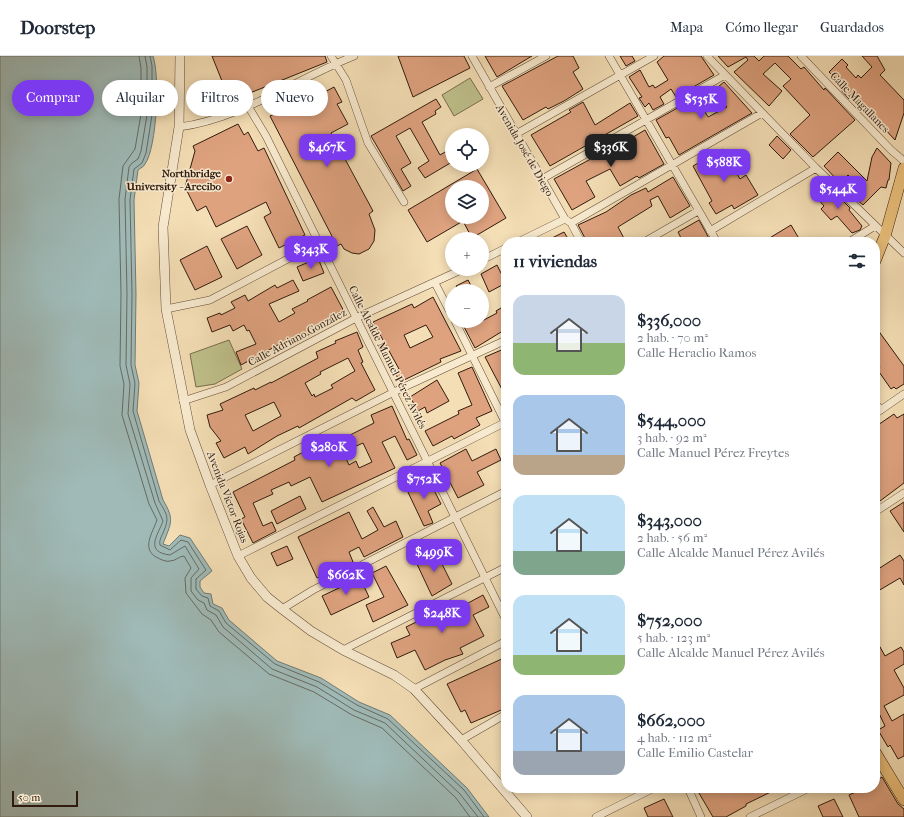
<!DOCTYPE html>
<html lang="es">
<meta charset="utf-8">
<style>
:root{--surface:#fff;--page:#f6f6f7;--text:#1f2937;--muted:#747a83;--line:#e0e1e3;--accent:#7c3aed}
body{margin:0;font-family:"IM FELL French Canon",serif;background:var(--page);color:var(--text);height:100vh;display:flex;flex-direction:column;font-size:15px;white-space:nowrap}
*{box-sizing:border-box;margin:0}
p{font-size:13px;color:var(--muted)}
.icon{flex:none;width:22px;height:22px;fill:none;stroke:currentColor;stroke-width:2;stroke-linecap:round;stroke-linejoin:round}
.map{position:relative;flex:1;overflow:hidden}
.drawer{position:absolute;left:501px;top:181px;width:379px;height:556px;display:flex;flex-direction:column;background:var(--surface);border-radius:16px;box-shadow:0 2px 10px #0003}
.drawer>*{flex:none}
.top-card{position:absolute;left:12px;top:24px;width:380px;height:36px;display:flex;gap:8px}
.buttons{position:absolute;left:445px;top:72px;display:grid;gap:8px}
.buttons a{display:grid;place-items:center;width:44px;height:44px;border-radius:50%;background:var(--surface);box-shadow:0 2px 10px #0003;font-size:20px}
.scale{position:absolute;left:12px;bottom:10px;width:66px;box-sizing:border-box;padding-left:4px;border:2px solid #311b0e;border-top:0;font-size:11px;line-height:14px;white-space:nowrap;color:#311b0e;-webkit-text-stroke:3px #f8eacf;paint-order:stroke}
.price{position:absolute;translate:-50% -34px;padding:0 9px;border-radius:8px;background:var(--accent);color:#fff;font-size:13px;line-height:26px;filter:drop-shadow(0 1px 2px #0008)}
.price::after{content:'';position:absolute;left:50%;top:24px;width:12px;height:9px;margin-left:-6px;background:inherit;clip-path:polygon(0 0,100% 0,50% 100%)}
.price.selected{background:#222;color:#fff}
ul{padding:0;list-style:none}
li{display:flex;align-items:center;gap:12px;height:100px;padding:0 12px}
li span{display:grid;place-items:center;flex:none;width:112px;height:80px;border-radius:12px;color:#555}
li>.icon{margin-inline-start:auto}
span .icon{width:48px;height:48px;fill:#fffc;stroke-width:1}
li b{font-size:17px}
h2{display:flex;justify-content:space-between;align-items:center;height:48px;padding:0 12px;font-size:17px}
.tag{padding:0 14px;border-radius:18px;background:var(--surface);box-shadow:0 2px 10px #0003;font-size:14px;line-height:36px}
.tag.selected{background:var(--accent);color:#fff}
header{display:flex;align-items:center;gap:24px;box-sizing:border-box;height:56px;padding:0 20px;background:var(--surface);border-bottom:1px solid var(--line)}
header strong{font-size:19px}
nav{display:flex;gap:22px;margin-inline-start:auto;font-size:14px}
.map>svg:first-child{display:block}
.green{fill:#bfc08b;stroke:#786e4c}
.water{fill:#9fbab7;stroke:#737a73}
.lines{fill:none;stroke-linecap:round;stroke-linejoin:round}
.shore{stroke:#686a62;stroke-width:1}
.building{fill:#dea27f;stroke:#311b0e;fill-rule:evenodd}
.minor-casing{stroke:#624c38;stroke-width:8}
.tertiary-casing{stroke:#624c38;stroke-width:10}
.primary-casing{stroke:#311b0e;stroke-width:12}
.minor{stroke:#f8eacf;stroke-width:7}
.tertiary{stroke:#f8eacf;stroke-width:9}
.primary{stroke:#eabf7a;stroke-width:11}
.poi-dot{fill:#8f2418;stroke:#f8eacf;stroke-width:1.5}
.labels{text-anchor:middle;stroke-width:3;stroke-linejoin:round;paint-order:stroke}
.street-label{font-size:11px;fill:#311b0e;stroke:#f8eacf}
.poi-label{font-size:11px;font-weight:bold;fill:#311b0e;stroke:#f8eacf;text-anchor:end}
</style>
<header>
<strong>Doorstep</strong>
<nav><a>Mapa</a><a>Cómo llegar</a><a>Guardados</a></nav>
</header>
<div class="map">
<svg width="904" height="761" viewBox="0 0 904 761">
<rect width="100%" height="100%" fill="#f4deb5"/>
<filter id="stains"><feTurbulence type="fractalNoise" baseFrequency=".005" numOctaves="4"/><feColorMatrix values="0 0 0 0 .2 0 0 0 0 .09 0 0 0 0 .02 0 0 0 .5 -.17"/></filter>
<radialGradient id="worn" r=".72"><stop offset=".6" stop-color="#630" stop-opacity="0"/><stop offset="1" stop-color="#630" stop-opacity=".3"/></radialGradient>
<!-- green -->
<path class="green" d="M470,22L483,43L454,60L442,39Z
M229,284L242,313L215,328L196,331L190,298Z"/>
<!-- water -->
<path class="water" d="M0,0H153C160,20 157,91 145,108C144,111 140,112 138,114L134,144L136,238L135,309L139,327L137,355L163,444C175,464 171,467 163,488L169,490L180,479L190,482L212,515L200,525V531L204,537L211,538L213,548L222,552L229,564L277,605L321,622L359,646L390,659L467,732L489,761H0Z"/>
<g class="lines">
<!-- shore -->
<path class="shore" d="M139,0L141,12V58L135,93L123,110L119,143L121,239L120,310L124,328L122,359L149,448L157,464C153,476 140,494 158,502C162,504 166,506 170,505C176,505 179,500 184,500L191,512L185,522L186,537L202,558L211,564L219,576L269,618L314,636L352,659L382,672L456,742L470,761
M145,0L147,11V59L141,95L138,103L132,107L129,111L125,143L127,238L126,309L130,328L128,358L155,447L163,465C158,479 144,496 170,499L185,490L199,513L191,522V535L198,544L204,547L207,554L216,559L223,571L272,613L317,631L354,654L385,667L460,738L478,761
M150,0L152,10V59L146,97L142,107L134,113L130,144L132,238L131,309L135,327L133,355L159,445C167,459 170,461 163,477C161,481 159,485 160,489L170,494L181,484L188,486L206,514L196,523V533L202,540L208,542L210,550L219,555L226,567L275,608L319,626L357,649L388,663L464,734L484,761"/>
</g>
<!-- building -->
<path class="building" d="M212,0H325L327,6L230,45Z
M398,0H464L470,12L413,41Z
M485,0H532L497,21Z
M558,0H573L579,12L573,16L583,33L564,45L548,53L546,51L523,64L502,30Z
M620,0H632L635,5L626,10Z
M664,0H701L714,19L676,41L671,33L660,41L664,48L653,54L649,47L645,51L639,42L642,41L629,21L640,14L649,31L653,29L655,32L668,24L657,6Z
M718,0H754L759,5L764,0H788L801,13L804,11L824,34L825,32L855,64L813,101L790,78L810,59L783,30L791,23L775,7L763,18L782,35L769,50L734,16L748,4L746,1L728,11Z
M862,0H877L885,14L880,19L904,44V57L895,84L853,39L849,43L841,34L844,31L829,16L842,3L848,9L846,11L856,22L858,19L861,22L872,11Z
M724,26L752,57L679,99L669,81L666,82L656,64L697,41L708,61L727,51L713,35Z
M334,31L342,46L337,48L348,68L331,77L373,155L369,158L375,174L374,185L369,193L359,198L352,197L344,193L341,188L337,190L270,60L274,58L273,56L297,45L299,47L309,42L310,44Z
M436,43L441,51L435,55L436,58L422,66L440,99L452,92V106L425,122L418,112L429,105L410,72L396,80L411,107L401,113L411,130L403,135L371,80Z
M583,46L595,69L630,47L638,60L550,110L531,79L571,56L569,54Z
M238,68L244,79L248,76L258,95L264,92L305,179L279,192L264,161L271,157L266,146L216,171L206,150L197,155L185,131L195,95L193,90Z
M645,74L664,108L639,122L637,120L620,130L610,113L586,125L595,141L572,154L554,123L598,99L599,101Z
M777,80L791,94L783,103L769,89Z
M877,92L891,107L889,124H888L886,132L881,131L863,149L850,138L858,129L848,119L840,127L824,110L838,96L867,125L872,101Z
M723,93L740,123L746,119L758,139L734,153L732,149L716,158L709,147L712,145L693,110Z
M477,113L506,162L472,182L463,165L427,186L408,154ZM452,131H482V161H452Z
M673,121L690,150L670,162L658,140L650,144L652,150L618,171L626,186H587L578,169L606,156L631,139L646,132L648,136Z
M828,131L841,146L843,145L850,152L849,154L862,170L860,174L852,177L837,160L831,164L821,153L824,150L816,141Z
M699,164L711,186H683L678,176Z
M791,169L801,186H763Z
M247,170L262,199L237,213L221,183Z
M564,176L570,186H544Z
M207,190L222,221L195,234L180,204Z
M318,202L324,217L303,225L297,211Z
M497,209L506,227L489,236L481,218Z
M293,224L299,235L269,248L279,266L295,257L292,253L308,245L307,244L331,231L346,259L306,280L305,278L294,283L293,281L241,309L236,296L256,288L249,274L247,275L244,269L233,275L230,269L212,276L207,262L220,257L221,259L235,252L231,246L245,239L248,245L275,229L277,232Z
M468,224L474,235H459L456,230Z
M433,241L461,295L440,303L441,306L400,326L394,315L399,313L373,266L412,248L414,252ZM426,269L433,281L410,292L404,279Z
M506,249V273L475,292L461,265H482L497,257L496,255Z
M875,270L904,310V328L896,333L894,331L891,333L877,313L880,311L875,303Z
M357,276L363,291L358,294L363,306L361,307L375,334L356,345L352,342L299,372L298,370L277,380L248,398L245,391L224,402L216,387L221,385L210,371L207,359L223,354L220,348L254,332L255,334L271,326V327L318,302L316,296L336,287L335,285ZM348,302L355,315L331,329L333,332L315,341L314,338L312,340L305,327L321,318L320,316ZM274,346L281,360L253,375L245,359Z
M506,292V341L485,301Z
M472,311L492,355L476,362L480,369L454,383L452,380L433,390L425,375L459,358L458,355L472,349L458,317Z
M437,324L449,345L427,357L425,351L418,355L410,341Z
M392,350L407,384L409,383L417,399L407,404L395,380L382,386L395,412L322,446L310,421L291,430L289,426L271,434L273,438L253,447L263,470L272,466L276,475L253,487L241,463L245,461L233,436L295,404L294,401L307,394L309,398L326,391L325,388L337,382L338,385L374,367L371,359ZM363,387L372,406L359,412L356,405L349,409L343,396Z
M894,358L897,362L904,358V427L880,445L875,437V411L878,409L875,405V371Z
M466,393L472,405L496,393L501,404L477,416L484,429L458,442L440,407Z
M428,422L441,448L428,455L433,467L424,470L406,432Z
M300,440L306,453L277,468L271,455Z
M904,446V476L890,455Z
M373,451L384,471L396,465L403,481L364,501L359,491L349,496L353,506L317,522L298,481L349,456L362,483L378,474L367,455Z
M287,490L293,503L277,510L271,497Z
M435,494L452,528L432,540L416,506Z
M900,499L904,505V529L900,522L878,535L875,530V515Z
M386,510L408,549L373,566L366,549L384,541L372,517Z
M360,522L369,541L331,559L322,540Z
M483,539L489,551L473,559L484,580L460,592L463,598L445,604L425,614L415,594L397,602L391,587L410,579L406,571L441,554L444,560Z
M875,582L885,600L901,591L904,596V608L894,614L904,632V639L884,650L892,665L904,658V700L898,703L890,689L888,691L878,674L885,670L875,649Z
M506,601V652L471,667L465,654L461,656L447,628Z
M882,721L898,748L904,753V761H859L849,739L865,732H875V725Z
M696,732H779L746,748V750L726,761H713Z
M664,743L673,761H648L644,752Z
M834,743L843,761H823L818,750Z"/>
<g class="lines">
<!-- minor casing -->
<g class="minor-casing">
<path id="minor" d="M331,0L346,24L368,87L404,146
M472,0L565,163L571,167L581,186
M609,0L717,186
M707,0L816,112L904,197
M801,0L891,94L904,105
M489,31L546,0
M248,50L266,80L506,564
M179,71C241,63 296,23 354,0
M516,78L654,0
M542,123L725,19
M571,167L762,57
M710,175L816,112
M518,186L565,163
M644,186L698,155
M849,186L875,170
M482,204L506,192
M435,227L452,260
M166,253L210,244L318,187
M455,265L506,368
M183,345L226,331L356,262L463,213
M875,347L881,354
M875,358L904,338
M210,429L402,332L506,284
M875,456L904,437
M238,500L506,366
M282,553L313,534L506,435
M343,594L506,511
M414,633L506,585
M461,684L506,658
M688,732L701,761
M596,761L654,732
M750,761L809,732"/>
</g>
<!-- tertiary casing -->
<g class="tertiary-casing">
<path id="tertiary" d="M180,0L179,71L163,171L166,253L190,374L210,429L238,500L251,522L267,541L282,553L311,575L343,594L394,619L414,633L461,684L527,761"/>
</g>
<!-- primary casing -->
<g class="primary-casing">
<path id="primary" d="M875,205L885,180L904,112
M875,696L904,744"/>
</g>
<!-- minor -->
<use href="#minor" class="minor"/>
<!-- tertiary -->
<use href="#tertiary" class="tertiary"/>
<!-- primary -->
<use href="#primary" class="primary"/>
</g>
<!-- markers -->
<circle class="poi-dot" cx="229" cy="123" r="4"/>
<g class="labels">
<!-- street labels -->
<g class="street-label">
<text transform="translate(860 46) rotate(46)" y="4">Calle Magallanes</text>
<text transform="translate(525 94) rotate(60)" y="4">Avenida José de Diego</text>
<text transform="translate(297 281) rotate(-28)" y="4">Calle Adriano González</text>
<text transform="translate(388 301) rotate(63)" y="4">Calle Alcalde Manuel Pérez Avilés</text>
<text transform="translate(228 441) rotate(69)" y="4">Avenida Víctor Rojas</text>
</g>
<!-- poi labels -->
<g class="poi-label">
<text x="221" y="121">Northbridge<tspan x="221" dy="13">University - Arecibo</tspan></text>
</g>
</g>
<rect width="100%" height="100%" filter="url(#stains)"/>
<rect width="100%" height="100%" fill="url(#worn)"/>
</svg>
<div class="buttons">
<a><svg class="icon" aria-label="locate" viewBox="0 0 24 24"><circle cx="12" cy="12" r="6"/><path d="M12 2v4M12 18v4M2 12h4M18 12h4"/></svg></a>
<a><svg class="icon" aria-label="layers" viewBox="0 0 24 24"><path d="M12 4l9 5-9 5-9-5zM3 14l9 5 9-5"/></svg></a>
<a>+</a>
<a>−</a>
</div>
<div class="scale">50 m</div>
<b class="price" style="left:701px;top:64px">$535K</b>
<b class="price" style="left:327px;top:112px">$467K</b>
<b class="price selected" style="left:611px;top:112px">$336K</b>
<b class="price" style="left:724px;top:127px">$588K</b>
<b class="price" style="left:838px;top:154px">$544K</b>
<b class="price" style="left:311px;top:214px">$343K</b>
<b class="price" style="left:329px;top:412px">$280K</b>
<b class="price" style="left:424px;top:444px">$752K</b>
<b class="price" style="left:434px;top:517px">$499K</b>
<b class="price" style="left:346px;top:540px">$662K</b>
<b class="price" style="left:442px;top:578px">$248K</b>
<div class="top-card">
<a class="tag selected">Comprar</a>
<a class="tag">Alquilar</a>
<a class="tag">Filtros</a>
<a class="tag">Nuevo</a>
</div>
<section class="drawer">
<h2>11 viviendas<svg class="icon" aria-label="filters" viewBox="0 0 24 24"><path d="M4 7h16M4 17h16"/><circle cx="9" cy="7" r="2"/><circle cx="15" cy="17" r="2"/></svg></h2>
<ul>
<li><span style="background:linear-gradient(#c9d6e8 60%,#8fb573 0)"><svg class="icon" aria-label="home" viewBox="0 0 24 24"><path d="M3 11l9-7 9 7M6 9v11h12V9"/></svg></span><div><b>$336,000</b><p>2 hab. · 70 m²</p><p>Calle Heraclio Ramos</p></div></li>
<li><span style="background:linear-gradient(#a9c7e8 75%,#b9a48a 0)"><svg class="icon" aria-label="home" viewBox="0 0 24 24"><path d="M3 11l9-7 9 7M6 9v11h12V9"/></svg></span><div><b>$544,000</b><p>3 hab. · 92 m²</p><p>Calle Manuel Pérez Freytes</p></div></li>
<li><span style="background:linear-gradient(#bfe0f5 70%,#7fa58c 0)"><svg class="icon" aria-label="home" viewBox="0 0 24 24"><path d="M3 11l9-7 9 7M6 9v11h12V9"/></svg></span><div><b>$343,000</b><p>2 hab. · 56 m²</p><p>Calle Alcalde Manuel Pérez Avilés</p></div></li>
<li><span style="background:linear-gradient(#bfe0f5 75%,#8fb573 0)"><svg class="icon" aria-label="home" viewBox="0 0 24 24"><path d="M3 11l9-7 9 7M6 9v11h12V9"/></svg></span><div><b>$752,000</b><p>5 hab. · 123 m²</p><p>Calle Alcalde Manuel Pérez Avilés</p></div></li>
<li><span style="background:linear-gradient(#a9c7e8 70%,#9aa5b1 0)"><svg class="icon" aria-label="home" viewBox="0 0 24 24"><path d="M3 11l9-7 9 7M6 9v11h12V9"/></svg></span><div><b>$662,000</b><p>4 hab. · 112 m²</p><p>Calle Emilio Castelar</p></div></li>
</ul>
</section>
</div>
